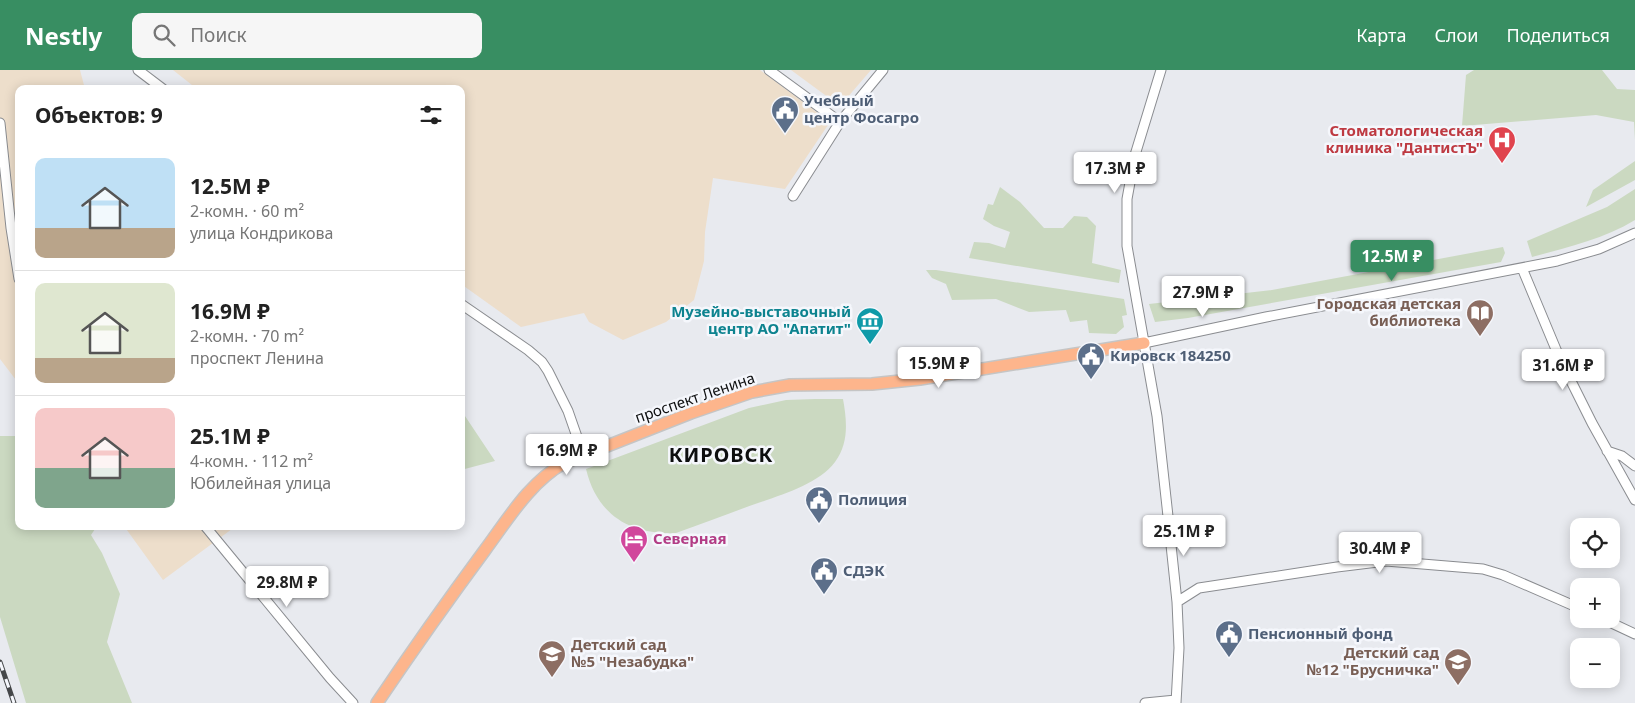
<!DOCTYPE html>
<html lang="ru">
<meta charset="utf-8">
<style>
:root{--surface:#fff;--page:#f6f6f6;--text:#222;--muted:#767676;--line:#e0e0e0;--accent:#388e62}
body{margin:0;font-family:"Noto Sans",sans-serif;background:var(--page);color:var(--text);height:100vh;display:flex;flex-direction:column;font-size:19px;white-space:nowrap}
*{box-sizing:border-box;margin:0}
p{font-size:16px;color:var(--muted)}
.icon{flex:none;width:28px;height:28px;fill:none;stroke:currentColor;stroke-width:2;stroke-linecap:round;stroke-linejoin:round}
.map{position:relative;flex:1;overflow:hidden}
.panel{position:absolute;left:15px;top:15px;width:450px;height:445px;display:flex;flex-direction:column;background:var(--surface);border-radius:10px;box-shadow:0 2px 12px #0003}
.panel>*{flex:none}
.tools{position:absolute;left:1570px;top:448px;display:grid;gap:10px}
.tools a{display:grid;place-items:center;width:50px;height:50px;border-radius:10px;background:var(--surface);box-shadow:0 2px 12px #0003;font-size:25px}
.price{position:absolute;translate:-50% -42px;padding:0 11px;border-radius:5px;background:#fff;color:#222;font-size:16px;line-height:32px;filter:drop-shadow(0 1px 2px #0008)}
.price::after{content:'';position:absolute;left:50%;top:30px;width:15px;height:11px;margin-left:-8px;background:inherit;clip-path:polygon(0 0,100% 0,50% 100%)}
.price.on{background:var(--accent);color:#fff}
ul{padding:0;list-style:none}
li{display:flex;align-items:center;gap:15px;height:125px;padding:0 20px}
li+li{border-top:1px solid var(--line)}
li span{display:grid;place-items:center;flex:none;width:140px;height:100px;border-radius:10px;color:#555}
li>.icon{margin-inline-start:auto}
span .icon{width:60px;height:60px;fill:#fffc;stroke-width:1}
li b{font-size:21px}
h2{display:flex;justify-content:space-between;align-items:center;height:60px;padding:0 20px;font-size:21px}
header{display:flex;align-items:center;gap:30px;box-sizing:border-box;height:70px;padding:0 25px;background:var(--accent);color:#fff}
header strong{font-size:24px}
nav{display:flex;gap:28px;margin-inline-start:auto;font-size:18px}
.search{width:350px;height:45px;background:var(--page);display:flex;align-items:center;gap:12px;box-sizing:border-box;padding:0 18px;border-radius:10px;color:var(--muted);font-size:19px}
.map>svg:first-child{display:block}
.industrial{fill:#eddecb}
.green{fill:#cbd9c1}
.lines{fill:none;stroke-linecap:round;stroke-linejoin:round}
.minor-casing{stroke:#8a8c90;stroke-width:11}
.major-casing{stroke:#c5c5c5;stroke-width:14}
.minor{stroke:#fff;stroke-width:9}
.major{stroke:#fdb58c;stroke-width:11}
.rail-casing{stroke:#454749;stroke-width:5}
.rail{stroke:#f5f7fc;stroke-width:3;stroke-dasharray:9;stroke-linecap:butt}
.labels{text-anchor:middle;stroke-width:5;stroke-linejoin:round;paint-order:stroke}
.service-label{font-size:15px;font-weight:bold;fill:#4e5e75;stroke:#f5f7fc;text-anchor:start}
.health-label{font-size:15px;font-weight:bold;fill:#be3a42;stroke:#f5f7fc;text-anchor:end}
.education-label{font-size:15px;font-weight:bold;fill:#785e54;stroke:#f5f7fc;text-anchor:end}
.culture-label{font-size:15px;font-weight:bold;fill:#0d838f;stroke:#f5f7fc;text-anchor:end}
.street-label{font-size:15px;fill:#0d0e0f;stroke:#f5f7fc}
.hotel-label{font-size:15px;font-weight:bold;fill:#b23c85;stroke:#f5f7fc;text-anchor:start}
.district-label{font-size:20px;font-weight:bold;letter-spacing:1px;fill:#0d0e0f;stroke:#f5f7fc}
</style>
<header>
<strong>Nestly</strong>
<div class="search"><svg class="icon" aria-label="search" viewBox="0 0 24 24"><circle cx="10" cy="10" r="6"/><path d="M15 15l6 6"/></svg>Поиск</div>
<nav><a>Карта</a><a>Слои</a><a>Поделиться</a></nav>
</header>
<div class="map">
<svg width="1635" height="633" viewBox="0 0 1635 633">
<rect width="100%" height="100%" fill="#e8eaef"/>
<!-- industrial -->
<path class="industrial" d="M0,0H80L85,19H19V314L0,289Z
M173,0H760L830,52L785,119L713,108L705,162L704,191L694,230L666,252L623,270L589,252L584,243L521,257L461,214V19H197Z
M791,0H871L840,36Z
M124,456H236L163,510Z"/>
<!-- green -->
<path class="green" d="M1474,0H1602L1617,19L1635,20V70L1634,52L1596,45L1462,56L1466,5Z
M1635,91V110L1586,137L1593,120Z
M1000,117L1020,132L1044,158H1063L1074,146L1087,147L1096,156L1092,193L1121,200L1119,213L969,188L974,172L989,173L1005,178L1010,162L994,156L983,149L988,134L993,135Z
M1635,119V150C1604,169 1568,177 1532,187L1527,171L1607,137Z
M1503,177L1505,183L1501,192L1188,248L1155,252L1149,234L1272,220Z
M926,200H936L1124,229L1127,245L1122,246L1124,257L1116,264L1089,263L1087,250L1070,252L1066,240L1029,242L996,229L952,230L946,214L932,208Z
M815,329H843C847,351 849,373 835,392C816,417 773,427 744,438C722,446 699,455 676,463C630,465 597,445 586,399L749,338L786,330Z
M461,340L495,391L461,400Z
M0,366H18L19,368V456H97L91,465L102,483L120,524L107,572L132,633H26L0,547Z"/>
<g class="lines">
<!-- minor casing -->
<g class="minor-casing">
<path id="minor" d="M138,0L163,19
M769,0L840,52
M1161,0L1135,85L1127,129V176L1157,346L1167,437L1177,532L1179,578L1176,633
M0,53L11,158L19,209
M793,126L840,52L883,0
M1522,198L1560,289L1592,353L1635,430
M461,234L528,280L542,292L548,301L568,341L583,384
M1144,273L1266,247L1557,191L1599,179L1635,163
M1607,381L1622,386L1635,396
M205,456L330,608L353,633
M1177,532L1199,518L1337,497L1386,491L1483,499L1503,505L1579,538
M1603,549L1635,564
M1145,633L1176,630"/>
</g>
<!-- major casing -->
<g class="major-casing">
<path id="major" d="M377,633C412,581 448,530 485,480C508,449 530,412 564,393L691,343L752,322L790,315L872,314L920,309L1144,273"/>
</g>
<!-- minor -->
<use href="#minor" class="minor"/>
<!-- major -->
<use href="#major" class="major"/>
<!-- rail casing -->
<g class="rail-casing">
<path id="rail" d="M0,592L14,633"/>
</g>
<!-- rail -->
<use href="#rail" class="rail"/>
</g>
<!-- icons -->
<defs>
<g id="civic-pin" transform="scale(1.4375)"><path d="M0 17L-7.5 6A9.5 9.5 0 1 1 7.5 6Z" fill="#5c6f8a" stroke="#f5f7fc"/><path d="M-.6-6.5H3V-4.5H.6V-3L4-1V1h2V6H-6V1h2V-1L-.6-3ZM-1.2 2.5V6h2.4V2.5Z" fill="#fff"/></g>
<g id="hospital-pin" transform="scale(1.4375)"><path d="M0 17L-7.5 6A9.5 9.5 0 1 1 7.5 6Z" fill="#e0444e" stroke="#f5f7fc"/><path d="M-5-5h3v3.5h4V-5h3V5h-3V1.5h-4V5h-3Z" fill="#fff"/></g>
<g id="library-pin" transform="scale(1.4375)"><path d="M0 17L-7.5 6A9.5 9.5 0 1 1 7.5 6Z" fill="#8d6e63" stroke="#f5f7fc"/><path d="M-6-4Q-3-5.5-.7-3.5V5Q-3 3-6 4ZM6-4Q3-5.5 .7-3.5V5Q3 3 6 4Z" fill="#fff"/></g>
<g id="museum-pin" transform="scale(1.4375)"><path d="M0 17L-7.5 6A9.5 9.5 0 1 1 7.5 6Z" fill="#0f9aa8" stroke="#f5f7fc"/><path d="M0-6L6-3V-2H-6V-3ZM-5-1h2V3h-2ZM-1-1h2V3h-2ZM3-1h2V3H3ZM-6 4H6V6H-6Z" fill="#fff"/></g>
<g id="hotel-pin" transform="scale(1.4375)"><path d="M0 17L-7.5 6A9.5 9.5 0 1 1 7.5 6Z" fill="#d1479c" stroke="#f5f7fc"/><path d="M-6-4.5h1.5V1H6V5H4.5V3h-9V5H-6ZM-4 0a1.8 1.8 0 1 1 3.6 0ZM.5 0V-2.5h3Q6-2.5 6 0Z" fill="#fff"/></g>
<g id="school-pin" transform="scale(1.4375)"><path d="M0 17L-7.5 6A9.5 9.5 0 1 1 7.5 6Z" fill="#8d6e63" stroke="#f5f7fc"/><path d="M0-5L7-2L0 1L-7-2ZM-4 1L0 2.5L4 1V4Q0 6-4 4Z" fill="#fff"/></g>
</defs>
<g fill-rule="evenodd">
<use href="#civic-pin" x="785" y="40"/>
<use href="#hospital-pin" x="1502" y="70"/>
<use href="#library-pin" x="1480" y="243"/>
<use href="#museum-pin" x="870" y="251"/>
<use href="#civic-pin" x="1091" y="286"/>
<use href="#civic-pin" x="819" y="430"/>
<use href="#hotel-pin" x="634" y="469"/>
<use href="#civic-pin" x="824" y="501"/>
<use href="#civic-pin" x="1229" y="564"/>
<use href="#school-pin" x="552" y="584"/>
<use href="#school-pin" x="1458" y="592"/>
</g>
<g class="labels">
<!-- service labels -->
<g class="service-label">
<text x="804" y="36">Учебный<tspan x="804" dy="17">центр Фосагро</tspan></text>
<text x="1110" y="291">Кировск 184250</text>
<text x="838" y="435">Полиция</text>
<text x="843" y="506">СДЭК</text>
<text x="1248" y="569">Пенсионный фонд</text>
</g>
<!-- health labels -->
<g class="health-label">
<text x="1483" y="66">Стоматологическая<tspan x="1483" dy="17">клиника "ДантистЪ"</tspan></text>
</g>
<!-- education labels -->
<g class="education-label">
<text x="1461" y="239">Городская детская<tspan x="1461" dy="17">библиотека</tspan></text>
<text x="571" y="580" text-anchor="start">Детский сад<tspan x="571" dy="17">№5 "Незабудка"</tspan></text>
<text x="1439" y="588">Детский сад<tspan x="1439" dy="17">№12 "Брусничка"</tspan></text>
</g>
<!-- culture labels -->
<g class="culture-label">
<text x="851" y="247">Музейно-выставочный<tspan x="851" dy="17">центр АО "Апатит"</tspan></text>
</g>
<!-- street labels -->
<g class="street-label">
<text transform="translate(695 328) rotate(-19)" y="5">проспект Ленина</text>
</g>
<!-- hotel labels -->
<g class="hotel-label">
<text x="653" y="474">Северная</text>
</g>
<!-- district labels -->
<g class="district-label">
<text x="721" y="392">КИРОВСК</text>
</g>
</g>
</svg>
<div class="tools">
<a><svg class="icon" aria-label="locate" viewBox="0 0 24 24"><circle cx="12" cy="12" r="6"/><path d="M12 2v4M12 18v4M2 12h4M18 12h4"/></svg></a>
<a>+</a>
<a>−</a>
</div>
<b class="price" style="left:1115px;top:124px">17.3M ₽</b>
<b class="price on" style="left:1392px;top:212px">12.5M ₽</b>
<b class="price" style="left:1203px;top:248px">27.9M ₽</b>
<b class="price" style="left:939px;top:319px">15.9M ₽</b>
<b class="price" style="left:1563px;top:321px">31.6M ₽</b>
<b class="price" style="left:567px;top:406px">16.9M ₽</b>
<b class="price" style="left:1184px;top:487px">25.1M ₽</b>
<b class="price" style="left:1380px;top:504px">30.4M ₽</b>
<b class="price" style="left:287px;top:538px">29.8M ₽</b>
<section class="panel">
<h2>Объектов: 9<svg class="icon" aria-label="filters" viewBox="0 0 24 24"><path d="M4 7h16M4 17h16"/><circle cx="9" cy="7" r="2"/><circle cx="15" cy="17" r="2"/></svg></h2>
<ul>
<li><span style="background:linear-gradient(#bfe0f5 70%,#b9a48a 0)"><svg class="icon" aria-label="home" viewBox="0 0 24 24"><path d="M3 11l9-7 9 7M6 9v11h12V9"/></svg></span><div><b>12.5M ₽</b><p>2-комн. · 60 m²</p><p>улица Кондрикова</p></div></li>
<li><span style="background:linear-gradient(#dfe7d0 75%,#b9a48a 0)"><svg class="icon" aria-label="home" viewBox="0 0 24 24"><path d="M3 11l9-7 9 7M6 9v11h12V9"/></svg></span><div><b>16.9M ₽</b><p>2-комн. · 70 m²</p><p>проспект Ленина</p></div></li>
<li><span style="background:linear-gradient(#f6c9c9 60%,#7fa58c 0)"><svg class="icon" aria-label="home" viewBox="0 0 24 24"><path d="M3 11l9-7 9 7M6 9v11h12V9"/></svg></span><div><b>25.1M ₽</b><p>4-комн. · 112 m²</p><p>Юбилейная улица</p></div></li>
</ul>
</section>
</div>
